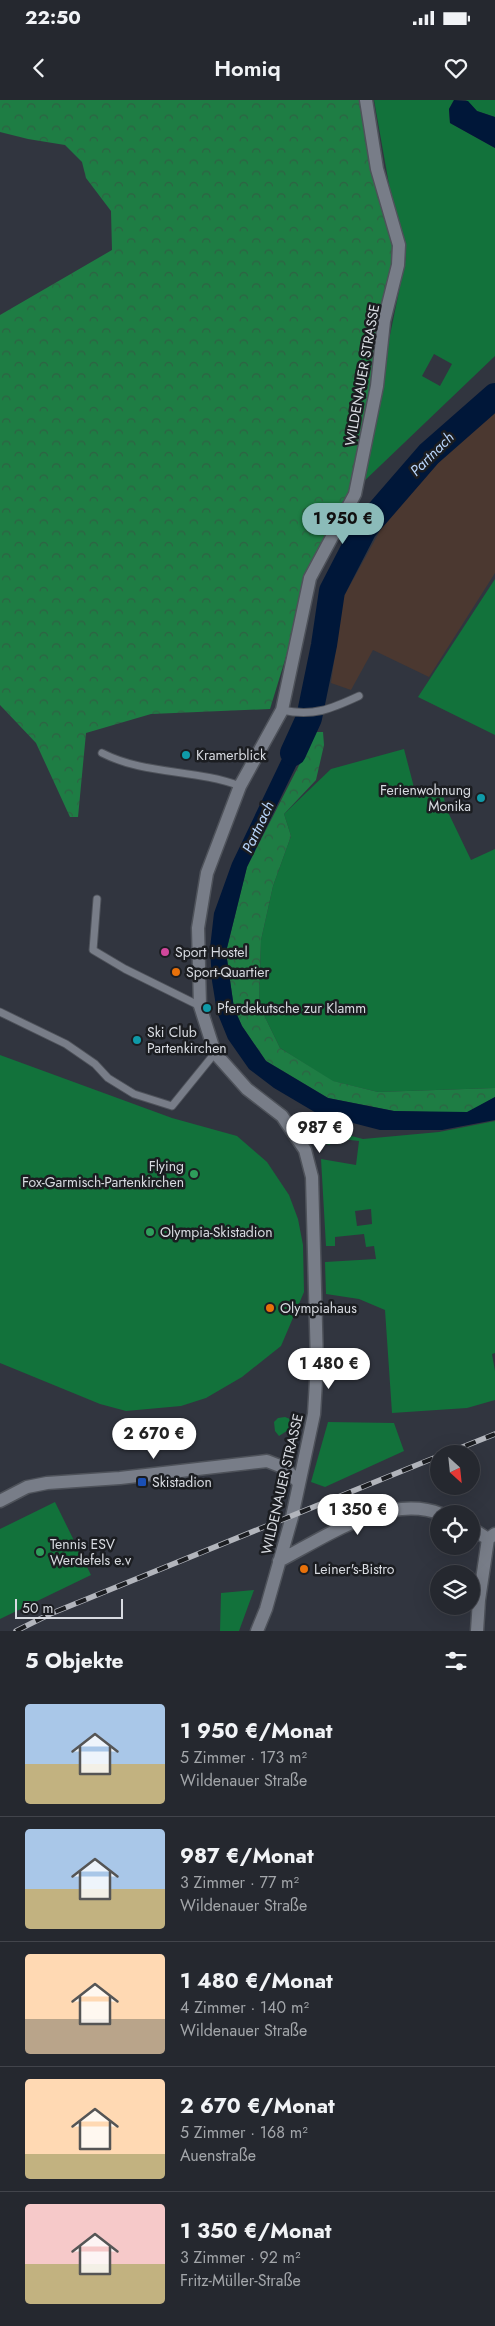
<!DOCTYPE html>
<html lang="de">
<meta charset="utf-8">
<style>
:root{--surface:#25282f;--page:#31343b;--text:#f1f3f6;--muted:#a3a6aa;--line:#42444b;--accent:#8bbbb9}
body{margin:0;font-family:Jost,sans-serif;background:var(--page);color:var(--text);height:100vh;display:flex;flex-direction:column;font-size:19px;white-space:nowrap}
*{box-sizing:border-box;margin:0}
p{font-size:16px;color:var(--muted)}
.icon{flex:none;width:28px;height:28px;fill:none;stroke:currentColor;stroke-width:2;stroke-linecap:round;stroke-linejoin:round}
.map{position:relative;height:1531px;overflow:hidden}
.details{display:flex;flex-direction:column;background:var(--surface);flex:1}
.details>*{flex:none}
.needle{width:32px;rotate:153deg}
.tools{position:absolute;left:430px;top:1345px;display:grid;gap:10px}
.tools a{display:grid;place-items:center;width:50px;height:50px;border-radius:50%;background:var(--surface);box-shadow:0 5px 20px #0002,0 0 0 1px var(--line);font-size:25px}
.scale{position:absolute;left:15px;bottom:12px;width:108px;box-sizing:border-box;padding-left:5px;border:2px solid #d8dbe1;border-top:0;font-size:14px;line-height:18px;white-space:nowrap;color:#d8dbe1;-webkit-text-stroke:4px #1b1d21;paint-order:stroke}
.price{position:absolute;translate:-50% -42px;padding:0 11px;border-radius:18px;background:#fff;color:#222;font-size:16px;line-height:32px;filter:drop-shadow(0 1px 2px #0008)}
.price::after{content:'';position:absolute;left:50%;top:30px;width:15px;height:11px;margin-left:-8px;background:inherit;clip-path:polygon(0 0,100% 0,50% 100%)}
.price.current{background:var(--accent);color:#111}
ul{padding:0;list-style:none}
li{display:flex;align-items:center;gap:15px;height:125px;padding:0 25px}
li+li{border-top:1px solid var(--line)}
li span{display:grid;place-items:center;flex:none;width:140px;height:100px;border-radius:5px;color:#555}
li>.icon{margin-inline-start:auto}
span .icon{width:60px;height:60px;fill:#fffc;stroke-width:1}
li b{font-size:21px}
h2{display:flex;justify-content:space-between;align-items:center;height:60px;padding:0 25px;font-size:21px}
.status{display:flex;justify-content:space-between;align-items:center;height:35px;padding:0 25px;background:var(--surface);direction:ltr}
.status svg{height:14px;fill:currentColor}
header{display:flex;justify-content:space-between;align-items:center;height:65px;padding:0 25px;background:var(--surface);font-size:22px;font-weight:600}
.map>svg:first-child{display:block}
.industrial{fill:#4b3830}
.grass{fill:#12723b;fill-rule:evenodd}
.forest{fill:url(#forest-crowns)}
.water{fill:#001739}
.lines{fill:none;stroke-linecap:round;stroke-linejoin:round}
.river{stroke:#001739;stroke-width:26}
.service-casing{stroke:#4e525a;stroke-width:9}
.minor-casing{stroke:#4e525a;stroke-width:15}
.service{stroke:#787d88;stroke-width:7}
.minor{stroke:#787d88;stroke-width:12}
.rail-casing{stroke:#b2b5bc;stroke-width:5.5}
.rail{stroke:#1b1d21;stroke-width:4;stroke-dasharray:11;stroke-linecap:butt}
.culture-dot{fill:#0f9aa8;stroke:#1b1d21;stroke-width:2}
.hotel-dot{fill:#d1479c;stroke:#1b1d21;stroke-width:2}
.food-dot{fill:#e8710a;stroke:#1b1d21;stroke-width:2}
.leisure-dot{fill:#2e9e5b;stroke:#1b1d21;stroke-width:2}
.transit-dot{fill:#1a4fb4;stroke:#1b1d21;stroke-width:2}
.labels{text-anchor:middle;stroke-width:5;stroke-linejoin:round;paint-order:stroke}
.street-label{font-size:14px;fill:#d8dbe1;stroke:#1b1d21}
.poi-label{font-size:14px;fill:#d8dbe1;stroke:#1b1d21;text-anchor:start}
.water-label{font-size:15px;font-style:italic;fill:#b7d4fa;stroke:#1b1d21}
</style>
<div class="status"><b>22:50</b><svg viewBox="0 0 49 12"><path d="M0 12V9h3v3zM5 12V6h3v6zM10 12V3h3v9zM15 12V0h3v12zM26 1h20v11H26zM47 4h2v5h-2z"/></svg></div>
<header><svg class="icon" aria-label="back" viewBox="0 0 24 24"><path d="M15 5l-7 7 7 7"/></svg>Homiq<svg class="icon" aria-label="heart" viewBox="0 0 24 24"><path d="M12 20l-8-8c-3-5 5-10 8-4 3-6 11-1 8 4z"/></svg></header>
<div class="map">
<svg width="495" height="1531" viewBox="0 0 495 1531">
<defs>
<pattern id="forest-crowns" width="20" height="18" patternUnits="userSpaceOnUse" patternTransform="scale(1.25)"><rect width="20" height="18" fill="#1e7d44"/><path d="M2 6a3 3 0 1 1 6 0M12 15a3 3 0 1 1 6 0" fill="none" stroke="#2e6244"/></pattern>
</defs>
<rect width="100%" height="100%" fill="#31353f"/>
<!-- industrial -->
<path class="industrial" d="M495,302V473L429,577L373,550L351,590L331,583L343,498L387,418L441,355Z"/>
<!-- grass -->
<path class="grass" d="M374,0H454L449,9L450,23L495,48V256L359,386L406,157L390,90ZM434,254L452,264L440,286L422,276Z
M466,0H495V17L477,11Z
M495,479V635L418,597Z
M404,649L416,695L441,687L447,710L471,760L495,749V988L378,992L332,981L280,948L259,905L261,840L273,786L291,736L284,714L331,669Z
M0,955L172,1018L237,1036L267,1062L289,1095L298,1119L303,1145L304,1192L281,1246L242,1277L206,1298L181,1306L126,1311L100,1304L0,1263Z
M495,1021V1253L492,1254L495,1271V1300L467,1308L392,1313L385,1210L359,1199L326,1194L325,1162L376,1159L374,1146L366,1147L364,1134L335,1137V1146H326L321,1059L356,1065L359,1041L332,1038L330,1045L309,1040L297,1022L363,1039L439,1032ZM371,1109L372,1124L357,1126L355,1111Z
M285,1317L290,1319L296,1325L279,1336L275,1331L274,1322L278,1318Z
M328,1322L394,1323L404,1351L325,1387L311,1382Z
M55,1402L91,1475L0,1519V1429Z
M254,1490L239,1531H220L221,1493Z"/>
<!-- forest -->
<path class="forest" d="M0,0H362L399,145L355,394L310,478L270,609L151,614L86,633L78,717H70L36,643L0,605V215L112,150L111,111L86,78L82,62L65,45L28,39L0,32Z
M316,632H323L324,645L316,680L284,714L291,736L273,786L261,840L259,905L280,948L333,981L378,992L495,988V997L467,1013L394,1011L328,998L266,961L242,926L234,908L226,852L247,767Z"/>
<!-- water -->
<path class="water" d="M454,0L468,1L477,11L495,17V48L450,23L449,9Z
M319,619L247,767L226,852L234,908L242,926L266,961L328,998L394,1011L467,1012L495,997V1020L442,1030H380L318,1014L274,988L249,969L228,939L217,912L212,881L210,848L214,813L232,763L300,621Z"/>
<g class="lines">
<!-- river -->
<path class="river" d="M293,653L309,618L324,545L332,491L364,429L429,354L495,296"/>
<!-- service casing -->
<g class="service-casing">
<path id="service" d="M282,610C313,617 331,609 359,596
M102,653C145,675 195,669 240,686
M97,799L93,850L125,869L200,906
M0,912L66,944L95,964L108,978L134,994L172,1006L215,953"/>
</g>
<!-- minor casing -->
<g class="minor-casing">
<path id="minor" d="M0,1401L27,1387L47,1383L120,1378L267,1361L285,1368L299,1383
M471,1428L488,1439
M279,1461C325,1437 388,1393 441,1414
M257,1531L266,1509L292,1417L314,1314L317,1264L312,1077L305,1050L282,1016L247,989L215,953L200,906L198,828L207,773L240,686L282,610L310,478L355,394L377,286L384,221L398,165L399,145L377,69L366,0
M477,1531L479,1500L488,1439L495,1434"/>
</g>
<!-- service -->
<use href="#service" class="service"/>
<!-- minor -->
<use href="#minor" class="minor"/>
<!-- rail casing -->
<g class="rail-casing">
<path id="rail" d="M445,1354L495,1334
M16,1531L50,1514L439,1356"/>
</g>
<!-- rail -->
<use href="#rail" class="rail"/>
</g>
<!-- markers -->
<g class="culture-dot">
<circle cx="186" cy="655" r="5"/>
<circle cx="481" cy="698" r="5"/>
<circle cx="207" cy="908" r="5"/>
<circle cx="137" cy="940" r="5"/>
</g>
<circle class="hotel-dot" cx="165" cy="852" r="5"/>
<g class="food-dot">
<circle cx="176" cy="872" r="5"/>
<circle cx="270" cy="1208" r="5"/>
<circle cx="304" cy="1469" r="5"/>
</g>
<g class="leisure-dot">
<circle cx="194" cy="1074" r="5"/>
<circle cx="150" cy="1132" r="5"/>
<circle cx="40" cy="1452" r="5"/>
</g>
<rect class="transit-dot" x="137" y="1377" width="10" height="10" rx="2.5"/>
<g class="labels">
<!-- street labels -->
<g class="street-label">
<text transform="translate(362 275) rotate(-80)" y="5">WILDENAUER STRASSE</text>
<text transform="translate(282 1384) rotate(-77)" y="5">WILDENAUER STRASSE</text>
</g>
<!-- poi labels -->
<g class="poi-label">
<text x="196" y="660">Kramerblick</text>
<text x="471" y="695" text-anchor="end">Ferienwohnung<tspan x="471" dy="16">Monika</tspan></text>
<text x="175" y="857">Sport Hostel</text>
<text x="186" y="877">Sport-Quartier</text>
<text x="217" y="913">Pferdekutsche zur Klamm</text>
<text x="147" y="937">Ski Club<tspan x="147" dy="16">Partenkirchen</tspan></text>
<text x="184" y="1071" text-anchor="end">Flying<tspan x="184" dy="16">Fox-Garmisch-Partenkirchen</tspan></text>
<text x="160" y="1137">Olympia-Skistadion</text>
<text x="280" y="1213">Olympiahaus</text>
<text x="152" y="1387">Skistadion</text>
<text x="50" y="1449">Tennis ESV<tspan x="50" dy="16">Werdefels e.v</tspan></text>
<text x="314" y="1474">Leiner's-Bistro</text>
</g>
<!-- water labels -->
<g class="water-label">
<text transform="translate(432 354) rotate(-45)" y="5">Partnach</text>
<text transform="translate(258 727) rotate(-65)" y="5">Partnach</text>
</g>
</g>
</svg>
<div class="tools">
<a><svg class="needle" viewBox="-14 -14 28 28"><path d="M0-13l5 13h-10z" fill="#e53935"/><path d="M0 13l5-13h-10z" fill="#a3a6aa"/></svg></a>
<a><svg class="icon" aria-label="locate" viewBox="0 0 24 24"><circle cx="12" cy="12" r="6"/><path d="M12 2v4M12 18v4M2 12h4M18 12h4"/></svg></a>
<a><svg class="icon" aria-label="layers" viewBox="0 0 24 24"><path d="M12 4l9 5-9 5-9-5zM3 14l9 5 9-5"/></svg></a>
</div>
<div class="scale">50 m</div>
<b class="price current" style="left:343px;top:445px">1 950 €</b>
<b class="price" style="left:320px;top:1054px">987 €</b>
<b class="price" style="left:329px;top:1290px">1 480 €</b>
<b class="price" style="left:154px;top:1360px">2 670 €</b>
<b class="price" style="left:358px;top:1436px">1 350 €</b>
</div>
<section class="details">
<h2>5 Objekte<svg class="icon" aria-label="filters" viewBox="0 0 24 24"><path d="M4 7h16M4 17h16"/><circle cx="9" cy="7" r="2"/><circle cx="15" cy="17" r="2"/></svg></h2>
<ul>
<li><span style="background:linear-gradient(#a9c7e8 60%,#c2b280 0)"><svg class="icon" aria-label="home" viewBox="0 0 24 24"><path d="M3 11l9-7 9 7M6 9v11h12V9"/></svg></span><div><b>1 950 €/Monat</b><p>5 Zimmer · 173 m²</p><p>Wildenauer Straße</p></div></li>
<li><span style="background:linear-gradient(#a9c7e8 60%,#c2b280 0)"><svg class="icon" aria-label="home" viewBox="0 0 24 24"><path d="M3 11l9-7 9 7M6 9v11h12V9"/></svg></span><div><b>987 €/Monat</b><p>3 Zimmer · 77 m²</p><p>Wildenauer Straße</p></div></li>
<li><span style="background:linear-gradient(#ffd9b3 65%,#b9a48a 0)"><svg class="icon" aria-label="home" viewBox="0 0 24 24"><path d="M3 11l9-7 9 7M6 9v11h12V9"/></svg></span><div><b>1 480 €/Monat</b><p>4 Zimmer · 140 m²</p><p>Wildenauer Straße</p></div></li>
<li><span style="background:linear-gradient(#ffd9b3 75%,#c2b280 0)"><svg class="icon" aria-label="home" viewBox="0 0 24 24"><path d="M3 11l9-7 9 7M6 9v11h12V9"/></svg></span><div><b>2 670 €/Monat</b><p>5 Zimmer · 168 m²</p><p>Auenstraße</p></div></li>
<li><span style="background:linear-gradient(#f6c9c9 60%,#c2b280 0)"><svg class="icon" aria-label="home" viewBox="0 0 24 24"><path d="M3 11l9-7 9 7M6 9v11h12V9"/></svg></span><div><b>1 350 €/Monat</b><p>3 Zimmer · 92 m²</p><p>Fritz-Müller-Straße</p></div></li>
</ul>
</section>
